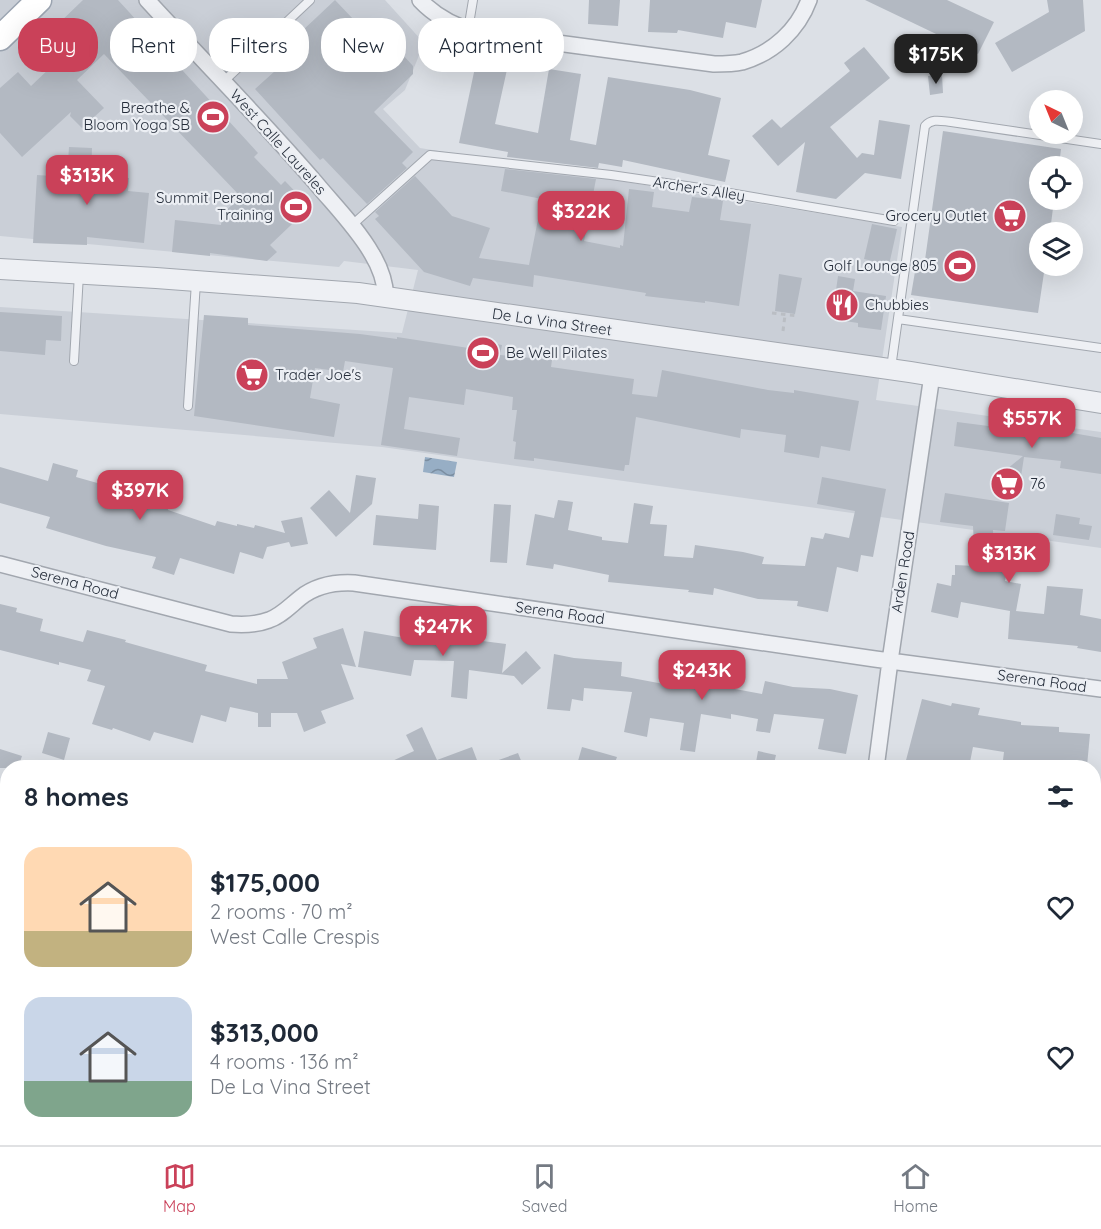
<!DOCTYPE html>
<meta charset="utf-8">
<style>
:root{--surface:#fff;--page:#f6f6f7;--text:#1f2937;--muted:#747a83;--line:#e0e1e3;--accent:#ca4159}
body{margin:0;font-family:Quicksand,sans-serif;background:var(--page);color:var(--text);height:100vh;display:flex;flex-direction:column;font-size:22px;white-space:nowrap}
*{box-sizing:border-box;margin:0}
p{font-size:20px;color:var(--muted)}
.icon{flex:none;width:33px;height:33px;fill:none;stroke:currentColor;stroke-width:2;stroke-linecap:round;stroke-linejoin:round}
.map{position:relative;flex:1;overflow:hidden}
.details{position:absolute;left:0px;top:760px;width:1101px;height:386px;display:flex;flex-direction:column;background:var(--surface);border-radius:24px 24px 0 0;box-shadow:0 6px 24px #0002}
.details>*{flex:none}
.guide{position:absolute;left:18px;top:18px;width:600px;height:54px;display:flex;gap:12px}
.needle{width:39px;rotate:317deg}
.fabs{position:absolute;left:1029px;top:90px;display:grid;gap:12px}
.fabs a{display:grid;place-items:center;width:54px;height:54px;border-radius:50%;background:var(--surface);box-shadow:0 6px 24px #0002;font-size:30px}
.price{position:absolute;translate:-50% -51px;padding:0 14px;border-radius:12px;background:var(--accent);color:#fff;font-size:20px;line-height:39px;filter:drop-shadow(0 2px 3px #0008)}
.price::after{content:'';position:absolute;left:50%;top:36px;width:18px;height:14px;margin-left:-9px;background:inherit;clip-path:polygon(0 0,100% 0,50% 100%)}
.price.selected{background:#222;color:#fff}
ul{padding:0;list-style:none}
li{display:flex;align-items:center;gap:18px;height:150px;padding:0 24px}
li span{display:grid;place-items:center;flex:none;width:168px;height:120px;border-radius:18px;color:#555}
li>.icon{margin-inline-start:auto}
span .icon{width:72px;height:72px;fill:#fffc;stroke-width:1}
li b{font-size:26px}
h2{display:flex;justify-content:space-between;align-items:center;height:72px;padding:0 24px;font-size:26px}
.chip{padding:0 21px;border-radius:24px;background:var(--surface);box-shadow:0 6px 24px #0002;font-size:21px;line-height:54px}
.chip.selected{background:var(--accent);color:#fff}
.menu{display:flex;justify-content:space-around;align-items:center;height:84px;border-top:2px solid var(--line);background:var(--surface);font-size:16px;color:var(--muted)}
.menu a{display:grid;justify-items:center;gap:3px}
.menu .selected{color:var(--accent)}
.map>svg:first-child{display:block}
.built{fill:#cacfd7}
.water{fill:url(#water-waves)}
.building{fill:#b3b9c2}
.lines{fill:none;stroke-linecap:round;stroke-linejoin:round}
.service-casing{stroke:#a2a7af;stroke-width:10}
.minor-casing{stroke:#a2a7af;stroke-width:18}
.tertiary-casing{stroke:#a2a7af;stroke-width:22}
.primary-casing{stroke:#9ba4b1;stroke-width:27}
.path{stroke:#babec4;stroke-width:3;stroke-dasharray:4.5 4.5;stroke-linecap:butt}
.service{stroke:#eef0f4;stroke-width:8}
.minor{stroke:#eef0f4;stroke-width:15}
.tertiary{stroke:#eef0f4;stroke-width:20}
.primary{stroke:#fff;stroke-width:24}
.labels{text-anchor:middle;stroke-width:4.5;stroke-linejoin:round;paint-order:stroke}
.poi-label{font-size:15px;fill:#262e3b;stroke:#ebeef3;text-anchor:end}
.street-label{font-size:15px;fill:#262e3b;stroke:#ebeef3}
</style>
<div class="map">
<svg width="1101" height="1145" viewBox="0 0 1101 1145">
<defs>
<pattern id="water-waves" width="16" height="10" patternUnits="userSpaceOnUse" patternTransform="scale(1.5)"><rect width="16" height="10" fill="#97aec5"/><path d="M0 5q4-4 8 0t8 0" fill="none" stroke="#7b8ea1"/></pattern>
</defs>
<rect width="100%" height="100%" fill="#dce0e6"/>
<!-- built -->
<path class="built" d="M0,0H385L424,43L405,90L383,109L420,148L902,227L876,400L1101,432V548L382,447L0,414V307L402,333L418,270L344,261L339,267L0,236Z"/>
<!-- water -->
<path class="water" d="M425,457L457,462L454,477L423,472Z"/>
<!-- building -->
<path class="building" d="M83,0H118L258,153L254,157L281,185L285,181L310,207L270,245L277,252L267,261L210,253V256L172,252L175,220L221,225L222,214L241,197L104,54L77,80L104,108L82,128L70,116L71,112L22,157L0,133V88L18,72L31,86L73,46L54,28Z
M335,0L372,39L381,31L413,66V74L374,112L413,152L402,163L407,168L367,204L323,158L320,160L255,89L275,71L268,63Z
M589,0H620L618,26L588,24Z
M650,0H762L756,28L726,22L723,38L678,30L677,33L648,32Z
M865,0H947L994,22L978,54Z
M1047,0H1083L1085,31L1012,72L995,43L1049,12Z
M864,47L890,78L830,127L857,158L862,153L874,155L879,120L910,125L901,179L865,173L836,199L796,192L805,142L778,166L752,136L772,119L781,128L850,71L844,63Z
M477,58L508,65L495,124L538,133L549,69L581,74L570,140L596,145L608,77L690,90L721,98L708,155L730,160L725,182L623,160L622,167L599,163L598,168L507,157L508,152L459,143Z
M942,75L943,93L930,95L928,76Z
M943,131L1061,149L1059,166H1040V200H1054L1050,232H1040V266H1045L1038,313L911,295L916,266L924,267Z
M69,147L92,148L91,175L129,178L128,191L149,193L144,243L87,237V245L33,243L37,175L67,177Z
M505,169L596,179L584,241L620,248V245L623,246L629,189L654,192L652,207L689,212L692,197L721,200V201H723L720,220L751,224L739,306L705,301V303L645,296L646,293L534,275L533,287L473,278L470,286L424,272L375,219L379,216L375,212L415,176L452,216L490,228L479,258L529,265L542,199L501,191Z
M872,224L897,229L889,265L864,259Z
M779,274L802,278L795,314L775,311Z
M838,276L855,279L853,291L886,296L881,330L858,327V323L832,319Z
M0,312L62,316L61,341L46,340L45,355L0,351Z
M204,315L248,318V325L360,334L397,339V337L475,349L477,341L502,345L500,355L552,360L551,367L634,379L632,394L657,397L662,370L768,390L794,393V390L859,401L850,451L821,446L819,458L784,452L786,435L741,429L740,438L636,417L629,465H625L624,471L534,458V461L514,459L516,442L513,441L517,410H512L513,397L466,389L464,405L409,397L404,429L460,438L457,456L381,445L393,368L345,361L343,372L315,368L310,398L340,404L334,437L194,416Z
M957,422L1037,432L1038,427L1101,438V474L1060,468L1061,461L1024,457L1018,496L1005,494L995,481L997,480L996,478L1023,456L954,446Z
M53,463L78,470L76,477L108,486L109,484L124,488L120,503L148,509L158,470L177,474L168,510L215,526L217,521L237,526V524L254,528L255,525L285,533L281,521L302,517L308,544L291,547L289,542L267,547L263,559L240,552L234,574L180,558L174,575L152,568L156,557L106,546L46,528L50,517L0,503V467L48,481Z
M356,475L376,478L372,504L336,537L310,508L329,490L350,513Z
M822,477L886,489L873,557L861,555L858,572L837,567L828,612L797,606L798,601L758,599L714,588L713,595L688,592L689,590L608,582L609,575L554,564L553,569L526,565L535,514L554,518L558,500L573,502L568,530L602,537V540L628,543L634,503L653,506L650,524L667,525L664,556L693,558L695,545L743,552L764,557L762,564L805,566L811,537L823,539L825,533L849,538L855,511L817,504Z
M945,493L1009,503L1005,531L993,530L995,561L1008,564L1005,581L1021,584L1016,611L1044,614L1047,586L1083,589L1080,615L1101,619V652L1077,648L1078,646L1008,639L1010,611L961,602L958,618L931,612L937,583L951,586L952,575H955V565L975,566L973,526L940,522Z
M419,504L439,506L436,550L373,545L376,515L418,519Z
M494,504L511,505L507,563L490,562Z
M1056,514L1080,518L1079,524L1092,526L1089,540L1053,535Z
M0,604L17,608L16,612L43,619L40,631L83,642L87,630L126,640L125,642L207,665L205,671L257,684V679H288L282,662L317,648L313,638L343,628L356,667L341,664L354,699L321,711L326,723L304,732L297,713H271V727H258V713L230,707L226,722L201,715L193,743L154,732L150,741L113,728L112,730L92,724L105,686L87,681L91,670L59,662V665L0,650Z
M364,631L427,642L428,634L467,636V639L506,644L502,673L526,651L541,668L522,685L514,676L469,670L467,699L451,697L454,661L414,660L411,676L358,667Z
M554,654L574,658L622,662L621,676L669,685L672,669L737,680L735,689L762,694L765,681L793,687L830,689L858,695L846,754L818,749L824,719L774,714L770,733L756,731L758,719L731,714V719L701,714L695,752L680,750L684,723L650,718L647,737L624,732L632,692L584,688L583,701L572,699L570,711L547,709Z
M922,699L951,706L952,703L980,708L978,715L1021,722V725L1059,727V732L1090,734L1087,766L1063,763L1003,760L1004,752L973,747L969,767L934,761L932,768H904Z
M422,727L437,760L472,747L480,768H377L414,751L406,735Z
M48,732L70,738L64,760L42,753Z
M582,747L617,757L613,768H576Z
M0,749L22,756L18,768H0Z
M758,751L776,755L773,768H755Z
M518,753L524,768H483L482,766Z"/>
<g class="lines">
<!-- service casing -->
<g class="service-casing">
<path id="service" d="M468,30L473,0
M223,82L310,0
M351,226L430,155L611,175L700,188L894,221
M898,319L1101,348
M74,361L79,274
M891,368L925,126C932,118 941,121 951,122L1101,144
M188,406L196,282"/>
</g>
<!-- minor casing -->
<g class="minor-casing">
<path id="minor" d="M147,0C203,61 261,119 315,182C334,205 357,228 372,254C380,267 385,282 386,297
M420,0C435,16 454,26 475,32L714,64C723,64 733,64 742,62C773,53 798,30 809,0
M0,564L231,624C244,625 256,625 269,620C281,616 290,606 300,598C315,586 335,582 354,583L875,659L1101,689
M876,768L890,661L932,375
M0,846L8,848
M1094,1033L1101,1026
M1094,1124L1101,1130
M0,1130L8,1132
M30,1138L55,1145
M884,1138L890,1145
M438,1145L457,1138
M566,1145L573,1138
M969,1145L977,1138"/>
</g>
<!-- tertiary casing -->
<g class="tertiary-casing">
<path id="tertiary" d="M0,269L156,278L358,293L910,372L1101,403"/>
</g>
<!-- primary casing -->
<g class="primary-casing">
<path id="primary" d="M0,38L39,0"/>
</g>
<!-- path -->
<path class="path" d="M772,313L798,316
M783,331L785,315"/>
<!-- service -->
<use href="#service" class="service"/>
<!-- minor -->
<use href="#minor" class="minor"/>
<!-- tertiary -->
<use href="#tertiary" class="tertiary"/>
<!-- primary -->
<use href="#primary" class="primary"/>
</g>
<!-- icons -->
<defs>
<g id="stadium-disc" transform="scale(1.725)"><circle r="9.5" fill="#ca4159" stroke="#ebeef3"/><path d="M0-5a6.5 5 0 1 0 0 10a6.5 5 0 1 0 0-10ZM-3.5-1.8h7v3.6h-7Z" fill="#fff"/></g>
<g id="supermarket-disc" transform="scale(1.725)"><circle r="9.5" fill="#ca4159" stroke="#ebeef3"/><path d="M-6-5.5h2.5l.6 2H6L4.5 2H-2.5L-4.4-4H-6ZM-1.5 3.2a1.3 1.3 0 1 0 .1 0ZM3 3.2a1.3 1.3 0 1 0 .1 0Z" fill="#fff"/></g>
<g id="restaurant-disc" transform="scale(1.725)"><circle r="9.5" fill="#ca4159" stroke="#ebeef3"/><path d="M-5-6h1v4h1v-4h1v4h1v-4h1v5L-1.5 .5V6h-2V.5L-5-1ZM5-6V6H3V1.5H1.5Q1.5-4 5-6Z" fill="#fff"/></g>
</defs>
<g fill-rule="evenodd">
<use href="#stadium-disc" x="213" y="117"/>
<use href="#stadium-disc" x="296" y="207"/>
<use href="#supermarket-disc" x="1010" y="216"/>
<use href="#stadium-disc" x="960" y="266"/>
<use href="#restaurant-disc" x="842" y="305"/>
<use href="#stadium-disc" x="483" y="353"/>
<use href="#supermarket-disc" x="252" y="375"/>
<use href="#supermarket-disc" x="1007" y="484"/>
</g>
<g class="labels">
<!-- poi labels -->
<g class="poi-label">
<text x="190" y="113">Breathe &amp;<tspan x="190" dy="17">Bloom Yoga SB</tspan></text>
<text x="273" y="203">Summit Personal<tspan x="273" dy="17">Training</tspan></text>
<text x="987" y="221">Grocery Outlet</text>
<text x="937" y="271">Golf Lounge 805</text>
<text x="865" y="310" text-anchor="start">Chubbies</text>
<text x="506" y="358" text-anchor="start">Be Well Pilates</text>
<text x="275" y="380" text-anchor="start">Trader Joe's</text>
<text x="1030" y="489" text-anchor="start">76</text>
</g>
<!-- street labels -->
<g class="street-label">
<text transform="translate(278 142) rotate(48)" y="5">West Calle Laureles</text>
<text transform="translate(699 189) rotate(9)" y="5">Archer's Alley</text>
<text transform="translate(552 322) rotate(8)" y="5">De La Vina Street</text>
<text transform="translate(903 572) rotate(-81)" y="5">Arden Road</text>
<text transform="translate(75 583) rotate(15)" y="5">Serena Road</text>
<text transform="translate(560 613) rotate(8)" y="5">Serena Road</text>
<text transform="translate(1042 681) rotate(8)" y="5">Serena Road</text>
</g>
</g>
</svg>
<div class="fabs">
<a><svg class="needle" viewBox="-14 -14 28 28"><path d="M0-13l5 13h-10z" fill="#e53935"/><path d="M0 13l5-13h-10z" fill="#747a83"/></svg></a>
<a><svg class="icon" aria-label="locate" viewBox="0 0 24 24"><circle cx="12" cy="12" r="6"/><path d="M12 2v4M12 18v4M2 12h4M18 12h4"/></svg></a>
<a><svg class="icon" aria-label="layers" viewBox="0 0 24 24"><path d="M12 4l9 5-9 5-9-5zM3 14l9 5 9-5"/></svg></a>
</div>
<b class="price selected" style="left:936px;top:85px">$175K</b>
<b class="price" style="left:87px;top:206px">$313K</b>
<b class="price" style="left:581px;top:242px">$322K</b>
<b class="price" style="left:1032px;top:449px">$557K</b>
<b class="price" style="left:140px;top:521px">$397K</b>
<b class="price" style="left:1009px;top:584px">$313K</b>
<b class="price" style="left:443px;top:657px">$247K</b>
<b class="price" style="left:702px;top:701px">$243K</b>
<div class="guide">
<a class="chip selected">Buy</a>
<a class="chip">Rent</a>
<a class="chip">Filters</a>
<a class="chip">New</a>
<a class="chip">Apartment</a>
</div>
<section class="details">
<h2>8 homes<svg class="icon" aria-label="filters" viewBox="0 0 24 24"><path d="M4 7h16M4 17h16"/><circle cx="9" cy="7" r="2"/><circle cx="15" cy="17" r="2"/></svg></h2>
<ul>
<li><span style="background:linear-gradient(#ffd9b3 70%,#c2b280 0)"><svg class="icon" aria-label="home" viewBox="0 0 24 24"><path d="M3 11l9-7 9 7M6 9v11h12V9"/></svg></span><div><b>$175,000</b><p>2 rooms · 70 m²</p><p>West Calle Crespis</p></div><svg class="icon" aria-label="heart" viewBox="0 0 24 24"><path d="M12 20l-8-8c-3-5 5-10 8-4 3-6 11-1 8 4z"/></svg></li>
<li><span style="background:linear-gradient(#c9d6e8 70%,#7fa58c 0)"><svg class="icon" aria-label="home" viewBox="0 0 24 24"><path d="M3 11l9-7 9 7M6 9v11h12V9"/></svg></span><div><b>$313,000</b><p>4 rooms · 136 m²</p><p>De La Vina Street</p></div><svg class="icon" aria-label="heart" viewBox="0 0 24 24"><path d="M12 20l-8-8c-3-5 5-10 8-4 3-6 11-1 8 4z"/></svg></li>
</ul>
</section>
</div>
<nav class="menu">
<a class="selected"><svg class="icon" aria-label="map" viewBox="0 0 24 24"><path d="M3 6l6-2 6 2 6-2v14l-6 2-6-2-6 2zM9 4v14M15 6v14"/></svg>Map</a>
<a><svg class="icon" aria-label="saved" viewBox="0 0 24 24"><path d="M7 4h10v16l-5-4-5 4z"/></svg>Saved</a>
<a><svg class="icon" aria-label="home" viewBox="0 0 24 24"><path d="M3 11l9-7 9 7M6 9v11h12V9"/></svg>Home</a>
</nav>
